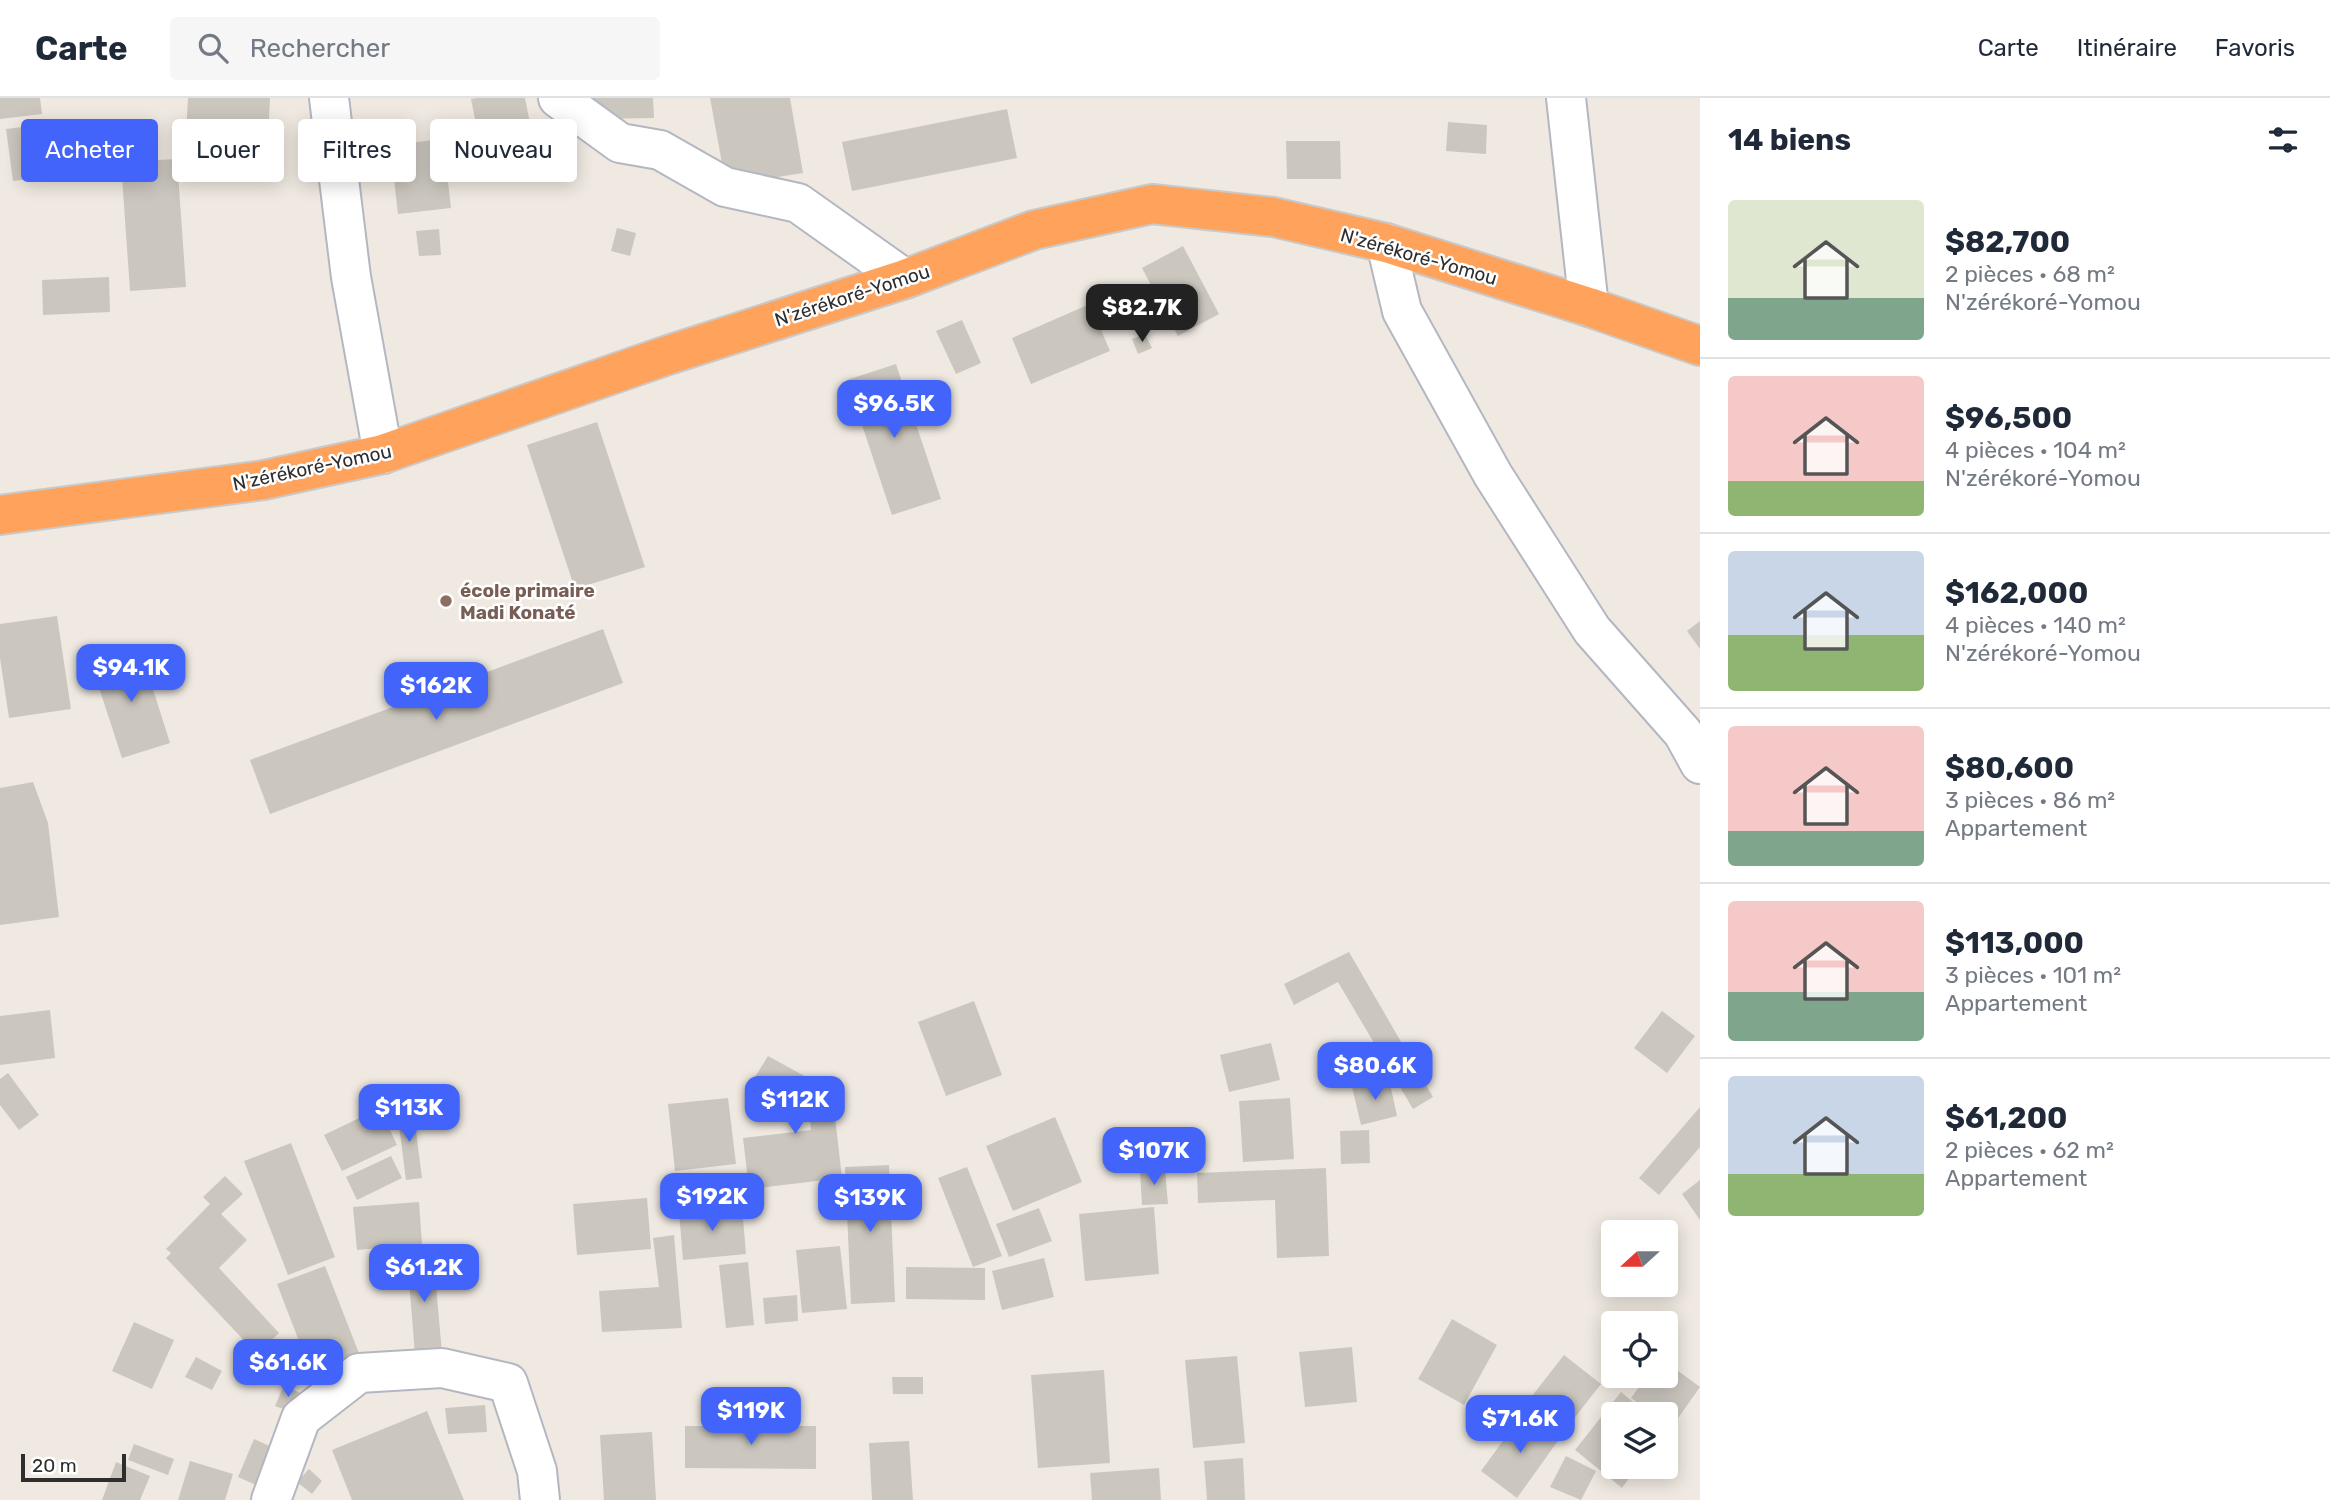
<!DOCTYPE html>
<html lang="fr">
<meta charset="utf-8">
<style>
:root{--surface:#fff;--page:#f6f6f7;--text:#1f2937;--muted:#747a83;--line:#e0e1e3;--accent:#4264fb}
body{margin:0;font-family:Rubik,sans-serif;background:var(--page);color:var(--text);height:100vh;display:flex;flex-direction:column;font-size:26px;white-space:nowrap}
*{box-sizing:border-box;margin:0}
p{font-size:23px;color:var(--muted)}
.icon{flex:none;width:38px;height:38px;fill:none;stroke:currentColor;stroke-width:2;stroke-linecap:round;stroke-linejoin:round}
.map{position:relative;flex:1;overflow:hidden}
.panel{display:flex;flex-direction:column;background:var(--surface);width:630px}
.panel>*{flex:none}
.guide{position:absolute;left:21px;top:21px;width:665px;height:63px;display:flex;gap:14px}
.needle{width:46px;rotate:249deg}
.controls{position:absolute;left:1601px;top:1122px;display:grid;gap:14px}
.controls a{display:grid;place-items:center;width:77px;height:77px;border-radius:7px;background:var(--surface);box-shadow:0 4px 18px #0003;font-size:35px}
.scale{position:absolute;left:21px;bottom:18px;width:105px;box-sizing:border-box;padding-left:7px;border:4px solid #2e2e2e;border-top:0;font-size:19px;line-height:24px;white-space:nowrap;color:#2e2e2e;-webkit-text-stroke:5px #fff;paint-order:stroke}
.price{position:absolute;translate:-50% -60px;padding:0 16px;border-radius:14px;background:var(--accent);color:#fff;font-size:23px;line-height:46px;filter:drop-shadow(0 2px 4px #0008)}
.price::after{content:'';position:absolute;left:50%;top:42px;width:21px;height:16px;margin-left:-10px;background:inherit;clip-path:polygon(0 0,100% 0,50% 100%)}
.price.current{background:#222;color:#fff}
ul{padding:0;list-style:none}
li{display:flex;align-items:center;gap:21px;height:175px;padding:0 28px}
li+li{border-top:2px solid var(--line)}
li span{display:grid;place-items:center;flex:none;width:196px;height:140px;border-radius:7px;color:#555}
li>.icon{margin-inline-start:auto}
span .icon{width:84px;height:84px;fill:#fffc;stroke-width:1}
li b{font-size:30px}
h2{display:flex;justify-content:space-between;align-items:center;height:84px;padding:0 28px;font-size:30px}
.pill{padding:0 24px;border-radius:7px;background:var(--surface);box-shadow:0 4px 18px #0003;font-size:24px;line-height:63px}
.pill.current{background:var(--accent);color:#fff}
header{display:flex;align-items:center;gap:42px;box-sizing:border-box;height:98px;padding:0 35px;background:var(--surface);border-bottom:2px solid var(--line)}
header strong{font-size:33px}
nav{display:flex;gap:38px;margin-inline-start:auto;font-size:24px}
.search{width:490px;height:63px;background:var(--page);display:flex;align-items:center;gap:18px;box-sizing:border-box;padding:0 24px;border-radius:7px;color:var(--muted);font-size:26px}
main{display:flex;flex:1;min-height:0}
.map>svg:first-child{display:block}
.building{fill:#cbc7bf}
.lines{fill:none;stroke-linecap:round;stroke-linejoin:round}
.minor-casing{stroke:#b4b7c1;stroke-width:42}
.highway-casing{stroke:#c9c9c9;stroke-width:42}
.minor{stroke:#fff;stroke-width:38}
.highway{stroke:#ffa35c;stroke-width:38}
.education-dot{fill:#8d6e63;stroke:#fff;stroke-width:2.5}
.labels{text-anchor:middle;stroke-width:5;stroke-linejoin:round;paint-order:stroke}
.street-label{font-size:19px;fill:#2e2e2e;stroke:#fff}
.education-label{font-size:19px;font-weight:bold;fill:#785e54;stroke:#fff;text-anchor:start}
</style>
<header>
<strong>Carte</strong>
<div class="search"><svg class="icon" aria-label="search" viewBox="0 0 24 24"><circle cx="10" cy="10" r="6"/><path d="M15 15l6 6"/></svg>Rechercher</div>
<nav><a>Carte</a><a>Itinéraire</a><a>Favoris</a></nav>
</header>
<main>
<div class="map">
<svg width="1700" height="1402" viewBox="0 0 1700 1402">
<rect width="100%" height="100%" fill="#efe9e1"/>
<!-- building -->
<path class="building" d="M0,0H40L42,16L0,21Z
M188,0H270L267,57L185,53Z
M477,0H525L536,55L484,66L471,1Z
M593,0H653L654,20L593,21Z
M710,0H790L803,75L726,87Z
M1007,11L1017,60L852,93L842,44Z
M1448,24L1487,27L1486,56L1446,53Z
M56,25L63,77L13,83L6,31Z
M443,41L451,110L398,116L390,47Z
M1286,43H1340L1341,81H1287Z
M177,61L186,189L130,193L121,64Z
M617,130L636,135L630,158L611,153Z
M439,131L441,157L419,158L416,133Z
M1183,148L1219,216L1178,238L1142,170Z
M109,179L110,214L43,217L42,182Z
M1090,206L1110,253L1031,286L1012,240Z
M962,222L981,265L956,276L936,233Z
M1145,236L1152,250L1138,256L1132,241Z
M896,266L941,401L892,417L847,282Z
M597,324L645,469L575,491L527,347Z
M57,518L71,611L9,620L0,560V526Z
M1700,523V551L1687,533Z
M603,531L623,585L270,716L250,662Z
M141,553L170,645L122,660L92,568Z
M33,684L48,725L59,819L0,827V690Z
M1349,854L1433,999L1413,1011L1338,884L1294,907L1284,886Z
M974,903L1002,977L946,998L918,924Z
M50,912L55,960L0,967V918Z
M1662,913L1695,938L1667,975L1634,950Z
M1271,945L1280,982L1229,994L1220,957Z
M768,958L832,993L842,1080L749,1091L743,1040L811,1032L809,1011L755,979Z
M8,975L39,1017L19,1032L0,1007V981Z
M1389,981L1397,1018L1361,1027L1352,989Z
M728,1000L736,1066L675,1073L668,1006Z
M1290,1000L1294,1061L1243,1064L1239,1003Z
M1700,1009V1049L1659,1097L1639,1080Z
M380,1010L397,1047L342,1073L324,1037Z
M413,1010L422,1080L406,1082L397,1012Z
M1055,1019L1082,1084L1013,1113L986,1048Z
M1369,1032L1370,1065L1341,1066L1340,1033Z
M291,1045L335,1159L288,1177L244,1063Z
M391,1058L402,1080L357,1102L346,1079Z
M889,1067L895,1204L851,1206L845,1069Z
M967,1069L1002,1158L973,1169L938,1080Z
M1326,1070L1329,1158L1277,1160L1275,1102L1198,1105L1197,1075Z
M1165,1071L1168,1106L1142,1107L1140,1073Z
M225,1078L243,1096L221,1116L247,1142L219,1170L279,1235L257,1256L166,1160L171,1155L166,1151L210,1106L203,1099Z
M1700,1082V1122L1682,1096Z
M647,1100L651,1151L577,1157L573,1106Z
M419,1104L422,1146L357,1152L353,1109Z
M742,1108L746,1156L683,1162L679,1114Z
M1154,1109L1159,1176L1085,1183L1079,1116Z
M1039,1110L1052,1143L1009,1159L996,1126Z
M674,1137L682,1230L602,1234L599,1193L659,1189L653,1140Z
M840,1148L847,1211L802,1215L796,1152Z
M433,1154L442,1255L415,1257L407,1157Z
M1044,1160L1054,1199L1002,1212L992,1173Z
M748,1164L754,1227L726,1230L719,1167Z
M325,1168L360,1258L312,1277L277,1186Z
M906,1169L985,1170V1202L906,1201Z
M797,1197L798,1223L765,1226L763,1200Z
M1452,1221L1497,1247L1464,1307L1418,1281Z
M134,1224L174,1242L152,1291L112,1273Z
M1352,1249L1357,1304L1305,1309L1299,1254Z
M1564,1257L1601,1286L1561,1337L1525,1307Z
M1237,1258L1245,1345L1193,1350L1185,1262Z
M196,1259L222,1273L212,1292L185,1279Z
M1666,1264L1700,1289L1671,1330L1666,1326V1316H1652L1631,1300L1647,1278H1666Z
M1104,1272L1110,1365L1038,1370L1031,1277Z
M892,1279H923V1296H893Z
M284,1287L300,1295L292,1314L275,1308Z
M1621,1294L1648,1316H1614V1368H1638L1622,1390L1575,1352Z
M485,1307L487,1334L448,1336L445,1310Z
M427,1313L464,1402H352L332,1352Z
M1524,1314L1560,1340L1517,1400L1481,1373Z
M685,1328H816V1371L685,1370Z
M652,1334L656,1402H604L600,1337Z
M254,1341L274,1350L258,1388L238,1379Z
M909,1343L913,1402H872L869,1345Z
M134,1346L174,1361L168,1377L128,1362Z
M1566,1358L1596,1373L1581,1402L1550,1389Z
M1243,1360L1245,1402H1207L1204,1363Z
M190,1363L233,1376L225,1402H178Z
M116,1364L150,1378L140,1402H102Z
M1159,1370L1161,1402H1092L1090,1375Z
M309,1371L322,1383L312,1396L297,1384Z"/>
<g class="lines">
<!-- minor casing -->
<g class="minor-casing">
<path id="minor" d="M329,0L351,179L383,356
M558,0L620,45L660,52L725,89L798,105L905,181
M1566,0L1589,209
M1386,145L1402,213L1493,377L1592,532L1683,635L1700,666
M271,1402L301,1320L359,1275L442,1270L508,1285L537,1373L540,1402"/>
</g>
<!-- highway casing -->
<g class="highway-casing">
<path id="highway" d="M0,417L264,382L383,356L668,257L905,181L1034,132L1152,106L1273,119L1386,145L1589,209L1700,248"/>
</g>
<!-- minor -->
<use href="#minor" class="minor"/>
<!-- highway -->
<use href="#highway" class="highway"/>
</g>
<!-- markers -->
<circle class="education-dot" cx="446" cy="503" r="7"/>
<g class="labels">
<!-- street labels -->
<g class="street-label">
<text transform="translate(1419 158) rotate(16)" y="7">N'zérékoré-Yomou</text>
<text transform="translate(852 197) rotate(-18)" y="7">N'zérékoré-Yomou</text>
<text transform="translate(312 369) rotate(-12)" y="7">N'zérékoré-Yomou</text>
</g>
<!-- education labels -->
<g class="education-label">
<text x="460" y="499">école primaire<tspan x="460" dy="22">Madi Konaté</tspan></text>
</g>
</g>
</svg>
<div class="controls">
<a><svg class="needle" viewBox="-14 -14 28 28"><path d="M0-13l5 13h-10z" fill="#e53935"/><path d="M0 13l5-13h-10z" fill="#747a83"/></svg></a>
<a><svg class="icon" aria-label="locate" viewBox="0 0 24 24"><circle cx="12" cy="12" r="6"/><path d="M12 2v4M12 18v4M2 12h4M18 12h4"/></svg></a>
<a><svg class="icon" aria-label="layers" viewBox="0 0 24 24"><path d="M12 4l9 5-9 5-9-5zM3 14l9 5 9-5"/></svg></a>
</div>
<div class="scale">20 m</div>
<b class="price current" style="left:1142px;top:246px">$82.7K</b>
<b class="price" style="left:894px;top:342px">$96.5K</b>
<b class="price" style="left:131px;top:606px">$94.1K</b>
<b class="price" style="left:436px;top:624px">$162K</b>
<b class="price" style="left:1375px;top:1004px">$80.6K</b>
<b class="price" style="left:795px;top:1038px">$112K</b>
<b class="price" style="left:409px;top:1046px">$113K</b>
<b class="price" style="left:1154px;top:1089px">$107K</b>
<b class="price" style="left:712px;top:1135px">$192K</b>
<b class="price" style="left:870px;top:1136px">$139K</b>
<b class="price" style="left:424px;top:1206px">$61.2K</b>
<b class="price" style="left:288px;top:1301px">$61.6K</b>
<b class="price" style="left:751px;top:1349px">$119K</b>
<b class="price" style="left:1520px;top:1357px">$71.6K</b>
<div class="guide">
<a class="pill current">Acheter</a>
<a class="pill">Louer</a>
<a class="pill">Filtres</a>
<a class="pill">Nouveau</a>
</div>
</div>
<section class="panel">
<h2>14 biens<svg class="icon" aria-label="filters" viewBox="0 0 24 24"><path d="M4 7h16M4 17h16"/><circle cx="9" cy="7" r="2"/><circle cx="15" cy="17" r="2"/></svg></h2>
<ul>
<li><span style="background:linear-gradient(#dfe7d0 70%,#7fa58c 0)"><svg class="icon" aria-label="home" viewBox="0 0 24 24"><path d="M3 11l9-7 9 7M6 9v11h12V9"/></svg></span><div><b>$82,700</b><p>2 pièces · 68 m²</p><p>N'zérékoré-Yomou</p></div></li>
<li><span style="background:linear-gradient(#f6c9c9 75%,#8fb573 0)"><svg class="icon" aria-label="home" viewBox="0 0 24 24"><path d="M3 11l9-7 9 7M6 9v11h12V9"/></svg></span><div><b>$96,500</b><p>4 pièces · 104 m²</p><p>N'zérékoré-Yomou</p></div></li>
<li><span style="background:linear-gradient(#c9d6e8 60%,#8fb573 0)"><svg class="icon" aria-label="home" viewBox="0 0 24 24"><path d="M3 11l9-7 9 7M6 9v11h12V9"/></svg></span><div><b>$162,000</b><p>4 pièces · 140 m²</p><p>N'zérékoré-Yomou</p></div></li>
<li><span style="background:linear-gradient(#f6c9c9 75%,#7fa58c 0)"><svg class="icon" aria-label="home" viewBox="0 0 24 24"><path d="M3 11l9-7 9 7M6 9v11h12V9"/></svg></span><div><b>$80,600</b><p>3 pièces · 86 m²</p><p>Appartement</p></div></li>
<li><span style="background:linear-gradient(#f6c9c9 65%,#7fa58c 0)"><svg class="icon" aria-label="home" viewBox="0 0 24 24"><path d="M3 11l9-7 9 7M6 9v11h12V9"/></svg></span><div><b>$113,000</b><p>3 pièces · 101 m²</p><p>Appartement</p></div></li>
<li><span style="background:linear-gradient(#c9d6e8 70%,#8fb573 0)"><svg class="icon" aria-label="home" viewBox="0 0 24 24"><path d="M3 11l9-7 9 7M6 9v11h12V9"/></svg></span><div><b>$61,200</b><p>2 pièces · 62 m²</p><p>Appartement</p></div></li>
</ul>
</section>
</main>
